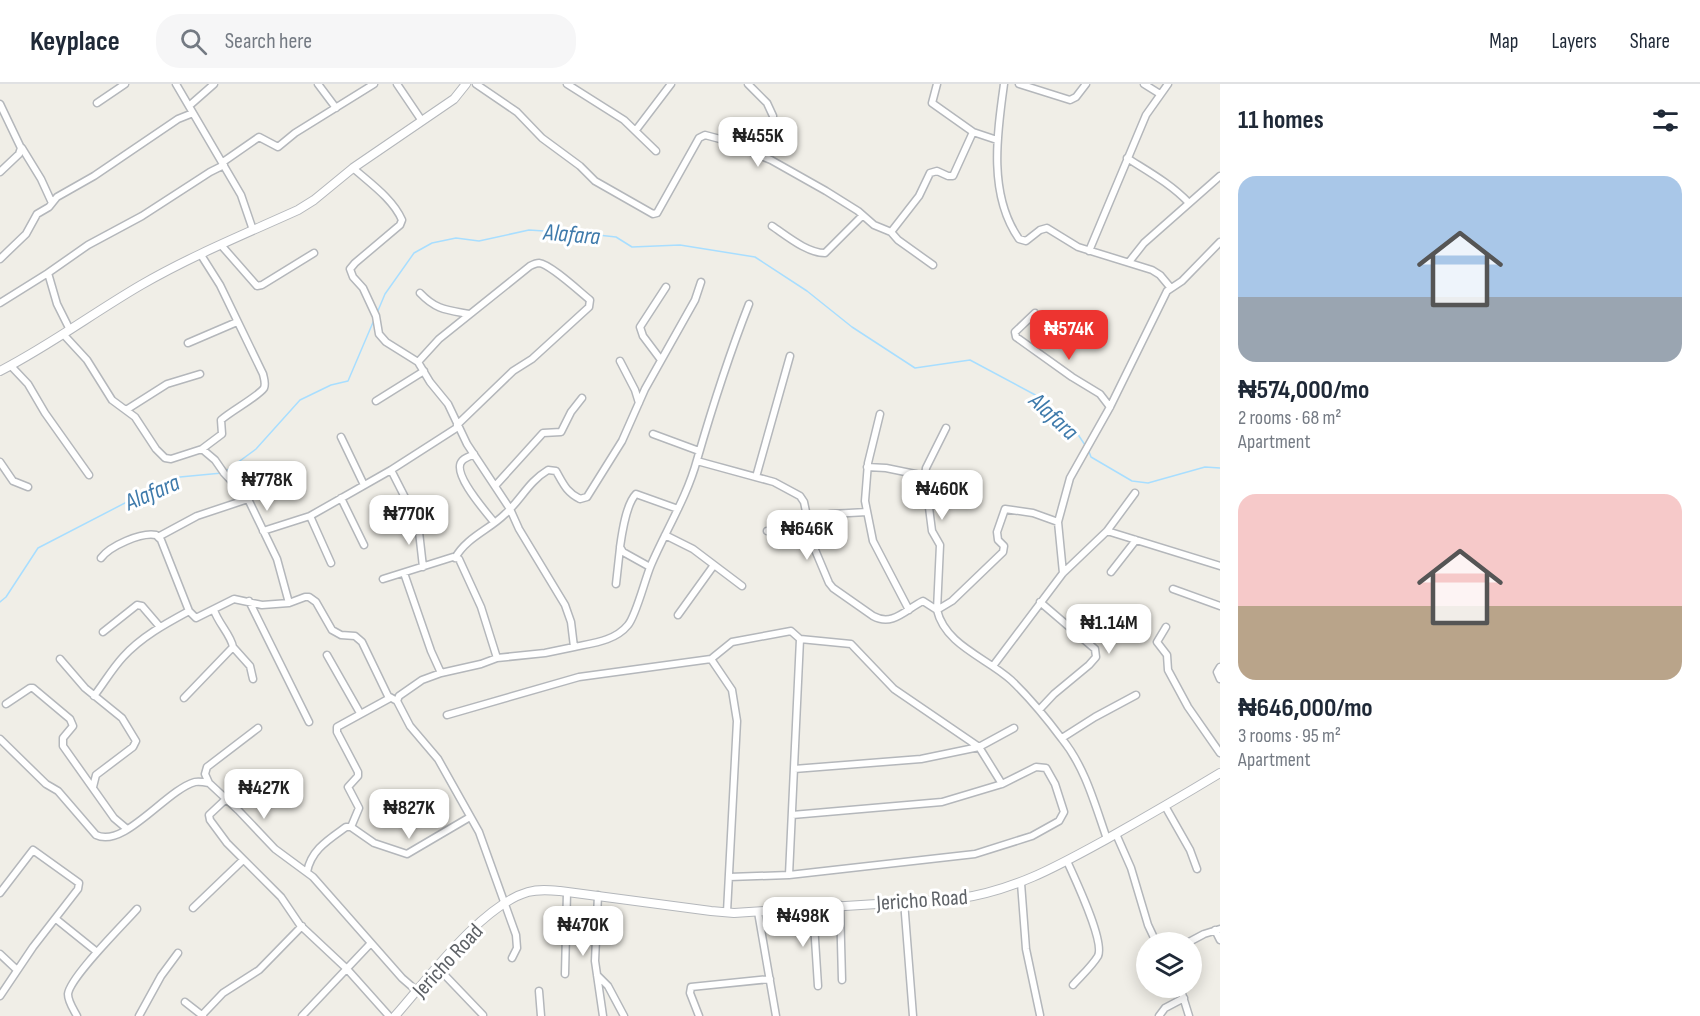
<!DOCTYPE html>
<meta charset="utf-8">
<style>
:root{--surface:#fff;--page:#f6f6f7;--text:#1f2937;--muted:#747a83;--line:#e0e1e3;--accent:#ed3430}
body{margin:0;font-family:"Sofia Sans Condensed",sans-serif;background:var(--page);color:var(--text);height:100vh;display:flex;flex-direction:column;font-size:22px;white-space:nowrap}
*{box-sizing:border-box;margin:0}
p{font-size:20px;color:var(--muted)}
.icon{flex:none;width:33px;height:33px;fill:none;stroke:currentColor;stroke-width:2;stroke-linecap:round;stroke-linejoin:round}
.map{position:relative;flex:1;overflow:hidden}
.side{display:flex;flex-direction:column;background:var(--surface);width:480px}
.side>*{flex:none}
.controls{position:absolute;left:1136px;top:848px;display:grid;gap:12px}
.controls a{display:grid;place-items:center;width:66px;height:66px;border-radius:50%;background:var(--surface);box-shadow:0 3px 15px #0003;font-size:30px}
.price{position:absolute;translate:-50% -51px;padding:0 14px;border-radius:12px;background:#fff;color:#222;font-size:20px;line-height:39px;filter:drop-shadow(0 2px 3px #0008)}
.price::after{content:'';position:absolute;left:50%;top:36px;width:18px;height:14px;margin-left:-9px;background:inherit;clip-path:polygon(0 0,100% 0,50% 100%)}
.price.on{background:var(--accent);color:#fff}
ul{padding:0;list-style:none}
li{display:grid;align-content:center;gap:12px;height:318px;padding:0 18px}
li span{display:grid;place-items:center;height:186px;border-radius:18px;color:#555}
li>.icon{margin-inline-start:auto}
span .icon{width:108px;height:108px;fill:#fffc;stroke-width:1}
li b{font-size:26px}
h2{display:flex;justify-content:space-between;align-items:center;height:72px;padding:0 18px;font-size:26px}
header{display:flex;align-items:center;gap:36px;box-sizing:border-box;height:84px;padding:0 30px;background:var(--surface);border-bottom:2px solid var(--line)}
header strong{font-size:28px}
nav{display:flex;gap:33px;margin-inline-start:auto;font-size:21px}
.search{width:420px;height:54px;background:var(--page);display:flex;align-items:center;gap:15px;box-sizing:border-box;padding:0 21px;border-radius:24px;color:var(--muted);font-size:22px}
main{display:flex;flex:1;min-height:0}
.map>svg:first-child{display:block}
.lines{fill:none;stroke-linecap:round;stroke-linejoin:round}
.stream{stroke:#a8deff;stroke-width:1.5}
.minor-casing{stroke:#b4b7bb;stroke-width:9}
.tertiary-casing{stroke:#b4b7bb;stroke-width:10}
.minor{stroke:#fff;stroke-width:6}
.tertiary{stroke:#fff;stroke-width:8}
.labels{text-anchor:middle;stroke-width:6;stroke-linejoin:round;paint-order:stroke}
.street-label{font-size:22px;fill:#5e6267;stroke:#fff}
.water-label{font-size:24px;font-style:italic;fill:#3e7aab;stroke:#fff}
</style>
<header>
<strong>Keyplace</strong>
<div class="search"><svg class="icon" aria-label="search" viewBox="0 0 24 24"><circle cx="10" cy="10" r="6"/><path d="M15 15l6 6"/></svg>Search here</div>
<nav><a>Map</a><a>Layers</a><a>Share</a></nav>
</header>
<main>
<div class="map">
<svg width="1220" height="932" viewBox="0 0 1220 932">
<rect width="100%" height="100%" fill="#f0eee7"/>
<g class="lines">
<!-- stream -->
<path class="stream" d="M377,229L385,210L414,169L432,159L456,154L479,157L529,146L589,150L616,153L632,163L680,161L755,173L807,207L852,243L915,284L970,276L1041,314L1073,343L1085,361
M1088,365L1091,373L1132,397L1148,399L1205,383L1220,384
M226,387L256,365L300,316L331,301L348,297L374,236
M0,518L6,513L38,464L152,405L180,393L222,389"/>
<!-- minor casing -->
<g class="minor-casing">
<path id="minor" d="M176,0L241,111L253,146
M318,0L336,24
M397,0L422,37
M476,0L517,28L542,54L580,82L595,97L653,130L657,129L694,63L699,54L705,51L720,55L771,76L826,107L858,127L874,141L891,148L898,156L933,181
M567,0L624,36L656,67
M748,0L767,19L773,32
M937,0L932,19L973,48
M1004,0C997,50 988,111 1019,155L1026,157L1040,146L1047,144L1078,163L1152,186L1160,191L1170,203
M1019,0L1070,16L1076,13L1086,0
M1144,0L1160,10
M97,19L125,0
M0,20L21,64L19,70L0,88
M189,22L214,0
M636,46L671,0
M22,64L41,95L52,119
M1127,74C1149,88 1171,100 1189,119
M223,78L259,53L278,63L295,49L374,0
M353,84C370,99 393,115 402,136L400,141L355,179L350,185L353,193L363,204L376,232L379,250L386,258L418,278L430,298L448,320L467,360L510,425L519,445L565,521L571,538L574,563L545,569L497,574L481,580L441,589L422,596L399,612L397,617L410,642L438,675L479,748L516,851L517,864L512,874
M772,142C787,152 807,169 825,169L862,132
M891,148L919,112L930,89L937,87L948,92H953L973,48L997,56
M221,161L257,202L262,201L314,169
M1089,167L1146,31L1168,0
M0,175L26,150L37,130L49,123L57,113L94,92L178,35L193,29
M1129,178L1144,159L1220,92
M420,209C436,226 447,226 469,230
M0,219L48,189
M1035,229L1015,248L1016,253L1072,293L1100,310L1110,323
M70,246L57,220L48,189L88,161L142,132L210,88L224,81
M64,251L87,276L112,316L135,333L156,365L165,374L171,375L202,365L222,350L221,336C231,327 259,312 264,304C266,299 264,295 263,290L220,201L201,171
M188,259L237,238
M661,276L643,252L640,243L666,203
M620,277L635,306L639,319
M418,278L439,255L530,182C532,181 537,179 539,179C550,180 580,208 590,216L589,223L532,275L513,287L457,341
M11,282L28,300L45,329L89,391
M376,317L424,287
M126,326L167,300L200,290
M880,330L868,379L865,417L873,457L909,526
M946,344L926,384L925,392L932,447L940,461L937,526C945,561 987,574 1011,596C1030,614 1047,635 1062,655C1085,683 1095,721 1107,755
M653,350L699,367
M341,353L364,401
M202,365L215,376L224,389L248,415L277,475L289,519
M474,370C471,372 464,374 462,377C451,389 486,428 494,438
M697,377L774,398L800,412L804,418L813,461L829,499L833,504L873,532C893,543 906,525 923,517L937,526
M0,378L13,397L28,403
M867,383L886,384L925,392
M756,393L790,272
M495,402L543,349L561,348L571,328L582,314
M341,414L364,461
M310,432L391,386
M807,434L831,430L867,428
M263,447L310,432L331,479
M767,447L808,441
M1107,447L1220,482
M665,451L693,465L742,502
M158,453L197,432L248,415
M101,474C110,462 141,448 156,451L161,456L189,527L196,534L234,515L262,521L289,519L305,513H309L316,518L332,546L341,551L355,552L362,558L388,612L397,617
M455,474C467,453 489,446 505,430C521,416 528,398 548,386L556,387C563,399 566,408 580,415L587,413L622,357L645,305L695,216L701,198
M423,483L418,439L391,386L458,343
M650,483L623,468L620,463C622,449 626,420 636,410L678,425
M1111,488L1136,456
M404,489L431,567L441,589
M1063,489L1058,438L1070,394L1110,323L1167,207L1182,197L1220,158
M383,495L453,473L459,475L481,523L497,574
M616,500L620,464
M1173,505L1220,522
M249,517L309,638
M937,526L952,517L1003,468L1004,462L998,456L997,448L1005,425L1033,429L1058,438
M678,531L714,481
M1166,543L1157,558L1167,571L1168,586L1188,623L1220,669
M103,548L137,521L142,522L160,543
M800,555L851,560L894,605L979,663L1002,700
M233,563L250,582L253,595
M574,563C593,559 615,557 628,541C636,532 645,495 651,481C666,446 687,413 697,376C712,324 729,271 749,220
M327,571L360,629
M60,575L85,604L122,634L136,657L133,663L96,691L93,703
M711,575L732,558L791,547L800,555L789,791L729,793
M993,582L1063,489L1107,447L1135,409
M1220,583L1217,588L1220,595
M94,612C104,599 112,585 123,573C141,553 165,540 189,527
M184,614L233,563C231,551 218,539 214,526
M6,620L30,604H33L70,635L73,642L63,654V662L114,734L127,745
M1039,626L1054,610L1089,581L1096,573L1095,565L1040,518
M447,631L579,593L711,575L732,606L737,637L727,828
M258,644L207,683L205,690L209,699L238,726L275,765L313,793L402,894L417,907
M1062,654L1095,633L1136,611
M0,655L46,700L58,707L96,751C124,765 166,706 195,698C199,697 204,698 209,699
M794,685L921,675L979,663L1014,644
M226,715L209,731L210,736L227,759L281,813L300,841L347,885L389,932
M1165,722L1190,766L1197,785
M351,743L374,759L407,770L470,733
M1116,750L1131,784L1148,841L1156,858
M1067,777C1074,793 1105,857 1098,872C1092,882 1081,892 1073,901
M307,788C311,766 328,756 346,743H351L359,724L348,703L358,692V688L337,648V643L390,614
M789,791L975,770L1032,752L1059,737L1064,728L1055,700L1046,684L1036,683L1002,700L942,718L792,731
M1021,799L1026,865L1040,931
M0,809L33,766L79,799L78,805L33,863L0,912
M598,811L595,877L603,932
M904,817L913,932
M840,821L842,896
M193,824L243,776
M813,824L818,902
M758,828L776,932
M56,835L97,868
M1215,846L1220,856
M1189,858L1204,850L1220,845
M0,870L17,886
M437,883L483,931
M565,890L567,808
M597,891L608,902L624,932
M1180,903L1189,932
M539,907L541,932
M185,918L203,932
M203,930L223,909L259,886L302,842
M77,932C74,926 68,918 68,910C70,893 123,841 137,825
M139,932L161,892L178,869
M302,932L371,859
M699,932L690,909L691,903L770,895
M1159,932L1165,924L1184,914"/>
</g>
<!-- tertiary casing -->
<g class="tertiary-casing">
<path id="tertiary" d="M0,287C49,262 93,229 141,201C191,172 245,150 298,126L314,116L353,84L454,15L466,0
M395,932C427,896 482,821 528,808C539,805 549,806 560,807L711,827L734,829L956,815C1013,807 1056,783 1105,756C1144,734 1182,712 1220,689"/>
</g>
<!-- minor -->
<use href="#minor" class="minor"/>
<!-- tertiary -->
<use href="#tertiary" class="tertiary"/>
</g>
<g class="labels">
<!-- street labels -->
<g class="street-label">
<text transform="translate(922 815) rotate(-4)" y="8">Jericho Road</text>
<text transform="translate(447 876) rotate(-47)" y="8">Jericho Road</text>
</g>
<!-- water labels -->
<g class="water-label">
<text transform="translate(572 150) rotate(5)" y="8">Alafara</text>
<text transform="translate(1054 332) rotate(43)" y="8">Alafara</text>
<text transform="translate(152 408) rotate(-23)" y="8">Alafara</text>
</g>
</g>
</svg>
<div class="controls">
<a><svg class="icon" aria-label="layers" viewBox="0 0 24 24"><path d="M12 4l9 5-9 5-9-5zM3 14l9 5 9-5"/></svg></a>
</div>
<b class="price" style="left:758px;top:84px">₦455K</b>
<b class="price on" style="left:1069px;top:277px">₦574K</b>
<b class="price" style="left:267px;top:428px">₦778K</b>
<b class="price" style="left:942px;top:437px">₦460K</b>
<b class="price" style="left:409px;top:462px">₦770K</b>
<b class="price" style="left:807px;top:477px">₦646K</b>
<b class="price" style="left:1109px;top:571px">₦1.14M</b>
<b class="price" style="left:264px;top:736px">₦427K</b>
<b class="price" style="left:409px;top:756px">₦827K</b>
<b class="price" style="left:803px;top:864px">₦498K</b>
<b class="price" style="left:583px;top:873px">₦470K</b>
</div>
<section class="side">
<h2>11 homes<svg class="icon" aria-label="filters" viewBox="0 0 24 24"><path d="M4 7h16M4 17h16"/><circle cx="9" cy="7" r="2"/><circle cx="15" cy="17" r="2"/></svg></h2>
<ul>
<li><span style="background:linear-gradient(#a9c7e8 65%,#9aa5b1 0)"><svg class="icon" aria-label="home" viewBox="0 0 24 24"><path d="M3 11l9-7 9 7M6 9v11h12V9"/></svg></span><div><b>₦574,000/mo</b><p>2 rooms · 68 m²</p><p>Apartment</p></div></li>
<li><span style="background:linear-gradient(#f6c9c9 60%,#b9a48a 0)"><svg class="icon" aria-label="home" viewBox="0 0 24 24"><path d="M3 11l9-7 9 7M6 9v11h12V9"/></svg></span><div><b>₦646,000/mo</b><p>3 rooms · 95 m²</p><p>Apartment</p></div></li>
</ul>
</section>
</main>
